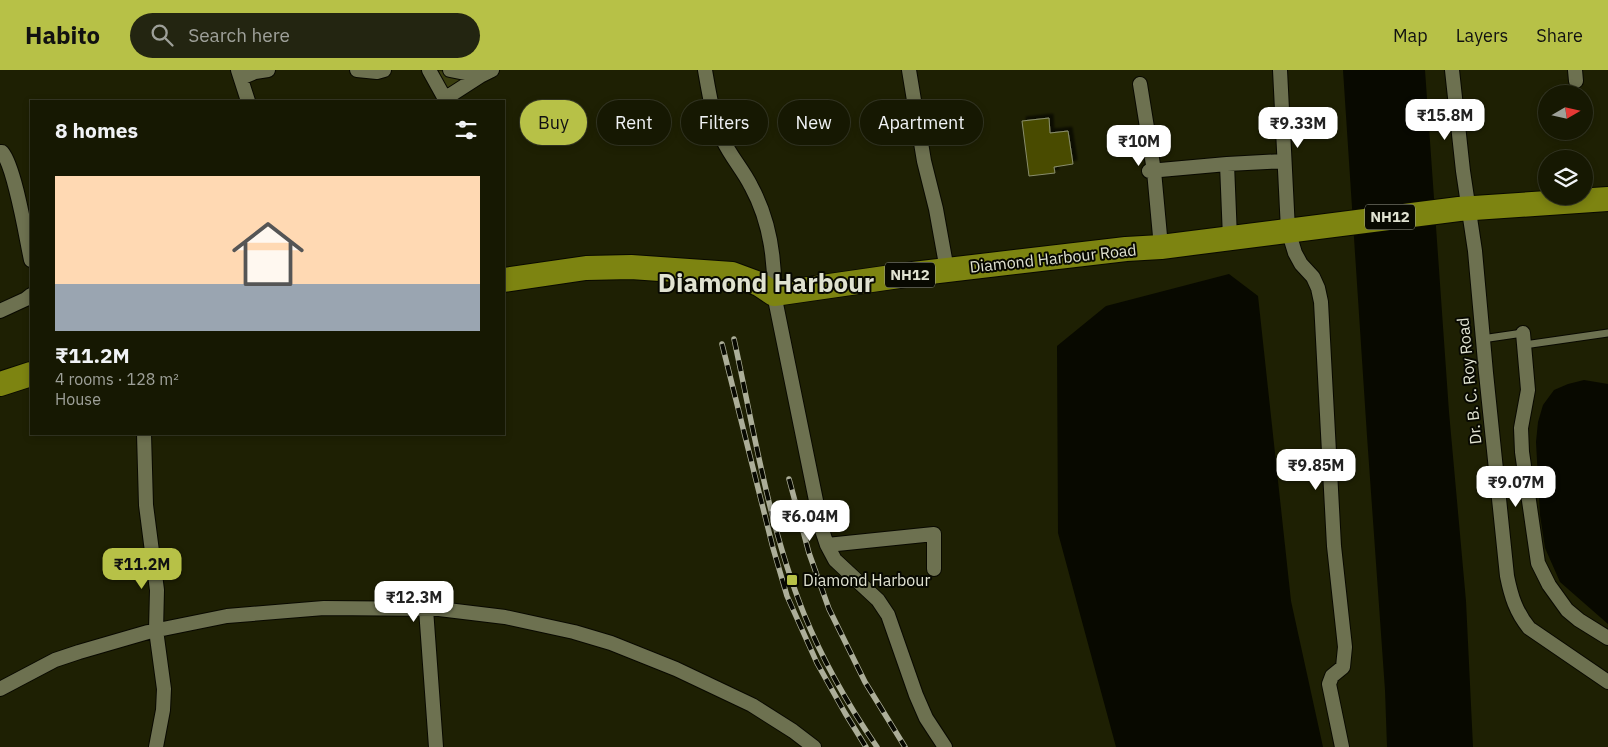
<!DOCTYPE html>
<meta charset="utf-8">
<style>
:root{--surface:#161802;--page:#232511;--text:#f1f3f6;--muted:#9ea099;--line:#353724;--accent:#b7c147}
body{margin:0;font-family:"IBM Plex Sans",sans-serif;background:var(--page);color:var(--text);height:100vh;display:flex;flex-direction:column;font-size:19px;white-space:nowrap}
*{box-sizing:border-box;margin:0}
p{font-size:16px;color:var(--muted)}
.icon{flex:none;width:28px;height:28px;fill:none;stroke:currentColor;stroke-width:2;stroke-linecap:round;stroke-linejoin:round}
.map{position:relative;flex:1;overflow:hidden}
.side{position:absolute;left:30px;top:30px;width:475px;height:335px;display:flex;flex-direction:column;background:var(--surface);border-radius:0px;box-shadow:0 2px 8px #0003,0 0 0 1px var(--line)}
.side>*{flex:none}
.guide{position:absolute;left:520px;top:30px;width:475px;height:45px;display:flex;gap:10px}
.needle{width:32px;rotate:81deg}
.tools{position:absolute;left:1538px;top:15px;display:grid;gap:10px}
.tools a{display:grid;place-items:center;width:55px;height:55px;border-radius:50%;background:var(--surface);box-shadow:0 2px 8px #0003,0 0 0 1px var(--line);font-size:25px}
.price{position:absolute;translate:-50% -42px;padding:0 11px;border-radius:10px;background:#fff;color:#222;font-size:16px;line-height:32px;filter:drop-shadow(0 1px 2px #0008)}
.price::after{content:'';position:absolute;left:50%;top:30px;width:15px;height:11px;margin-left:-8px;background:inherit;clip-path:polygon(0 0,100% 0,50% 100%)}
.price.active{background:var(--accent);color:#111}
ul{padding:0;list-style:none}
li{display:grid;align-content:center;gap:10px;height:265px;padding:0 25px}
li span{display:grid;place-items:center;height:155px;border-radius:0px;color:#555}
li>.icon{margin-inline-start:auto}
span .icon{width:90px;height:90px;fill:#fffc;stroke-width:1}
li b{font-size:21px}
h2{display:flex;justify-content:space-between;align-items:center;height:60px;padding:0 25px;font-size:21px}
.tag{padding:0 18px;border-radius:22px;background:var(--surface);box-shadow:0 2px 8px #0003,0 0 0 1px var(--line);font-size:18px;line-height:45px}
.tag.active{background:var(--accent);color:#111}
header{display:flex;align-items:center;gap:30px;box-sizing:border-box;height:70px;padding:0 25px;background:var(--accent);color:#111}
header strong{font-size:24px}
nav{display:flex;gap:28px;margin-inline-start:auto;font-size:18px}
.search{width:350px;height:45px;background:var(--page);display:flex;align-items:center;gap:12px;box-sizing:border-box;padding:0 18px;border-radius:28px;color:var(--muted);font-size:19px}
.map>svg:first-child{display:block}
.green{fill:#393d0e}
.water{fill:#080900}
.building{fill:#484c00;stroke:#898d6c;filter:url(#shadow)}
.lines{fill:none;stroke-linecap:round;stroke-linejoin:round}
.service-casing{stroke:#090900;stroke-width:9}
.minor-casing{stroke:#090900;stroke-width:16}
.trunk-casing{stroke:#090900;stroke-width:26}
.service{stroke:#6d7150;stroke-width:7}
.minor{stroke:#6d7150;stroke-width:14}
.trunk{stroke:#7d8411;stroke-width:24}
.rail-casing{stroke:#acae99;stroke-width:5.5}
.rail{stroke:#080901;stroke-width:4;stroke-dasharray:11;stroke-linecap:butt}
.poi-dot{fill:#b7c147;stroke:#080901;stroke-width:2}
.labels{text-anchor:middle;stroke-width:4;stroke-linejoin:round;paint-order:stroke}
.shield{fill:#080901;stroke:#9fa193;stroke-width:1}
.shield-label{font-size:15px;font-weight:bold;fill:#e0e2d1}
.street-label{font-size:16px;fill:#e0e2d1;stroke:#080901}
.poi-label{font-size:16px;fill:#e0e2d1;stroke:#080901;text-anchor:start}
.town-label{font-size:26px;font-weight:bold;fill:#e0e2d1;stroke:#080901}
</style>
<header>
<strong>Habito</strong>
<div class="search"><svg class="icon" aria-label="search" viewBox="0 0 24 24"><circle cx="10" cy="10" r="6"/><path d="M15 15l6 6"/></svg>Search here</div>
<nav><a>Map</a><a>Layers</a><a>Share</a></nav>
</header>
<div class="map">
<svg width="1608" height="677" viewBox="0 0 1608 677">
<defs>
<filter id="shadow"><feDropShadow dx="4" dy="-4" stdDeviation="1" flood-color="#0009"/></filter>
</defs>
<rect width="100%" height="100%" fill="#1e2003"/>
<!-- green -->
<path class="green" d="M439,1L475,5L446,25Z"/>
<!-- water -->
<path class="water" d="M1343,0H1425L1449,342L1466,531L1473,677H1387L1385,620L1367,366Z
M1229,204L1258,226L1291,531L1323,677H1116L1058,463L1057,276L1106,236Z
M1584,310L1608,314V554L1560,512L1545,478L1540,445L1536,372L1538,352L1543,335L1554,320L1568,314Z"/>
<!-- building -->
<path class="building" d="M1049,48L1050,63L1068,61L1073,94L1054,97L1055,103L1029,106L1022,51Z"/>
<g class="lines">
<!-- service casing -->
<g class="service-casing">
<path id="service" d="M1482,269L1523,263
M1524,275L1608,263"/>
</g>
<!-- minor casing -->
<g class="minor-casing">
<path id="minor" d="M238,0L248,31
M357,0L377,2L384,0
M429,0L444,27L449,26L480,6
M450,0L480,6L492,0
M705,0C709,23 713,49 723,70C731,87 743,100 751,116C769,149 775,187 774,224L822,460L827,475L835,490L878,530L888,545L916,625L926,648L945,677
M909,0L924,91L936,139L947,200
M1280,0L1288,160L1295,183L1301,194L1313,207L1318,218L1321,232L1334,476L1345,577L1343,597L1332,606L1329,614L1342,677
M1452,0L1463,101L1475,181L1486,303L1507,506C1511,526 1516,542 1529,558L1608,612
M1575,0L1576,11
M241,8L255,2L268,0
M1140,14L1154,101L1161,177
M0,82H2C15,97 26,167 31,190
M1227,94L1230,168
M1149,101L1227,94L1284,91
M0,241L26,229L31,225
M1523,263L1528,320L1521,358L1522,382L1538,493L1549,515L1567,540L1579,550L1608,568
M144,364L146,435L157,520L156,560L164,619L163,640L156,677
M827,475L934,464V499
M426,539L436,677
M0,619L55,590L79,582L148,562L227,546L324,538L439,539L505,547L574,562L611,573L676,599L752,635L793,661L814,677"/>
</g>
<!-- trunk casing -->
<g class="trunk-casing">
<path id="trunk" d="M504,210L586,198L631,197L732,204L759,214L774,224L913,204L1126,179L1161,177L1459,139L1608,129
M0,314L31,304"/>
</g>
<!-- service -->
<use href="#service" class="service"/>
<!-- minor -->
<use href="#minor" class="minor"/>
<!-- trunk -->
<use href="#trunk" class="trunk"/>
<!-- rail casing -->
<g class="rail-casing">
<path id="rail" d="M734,269C754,361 769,457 804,544C823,591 848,635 877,677
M722,274L773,478L787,526L817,593L845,643L866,677
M789,409L809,483L829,539L865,612L905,677"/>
</g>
<!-- rail -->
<use href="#rail" class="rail"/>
</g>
<!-- markers -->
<rect class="poi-dot" x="786" y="504" width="12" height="12" rx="2.5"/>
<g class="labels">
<!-- shield labels -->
<g class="shield">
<rect x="1365" y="134.5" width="50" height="25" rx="4"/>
<rect x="885" y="192.5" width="50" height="25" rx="4"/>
</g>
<g class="shield-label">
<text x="1390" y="152">NH12</text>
<text x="910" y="210">NH12</text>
</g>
<!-- street labels -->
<g class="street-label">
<text transform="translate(1053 188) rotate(-6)" y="6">Diamond Harbour Road</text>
<text transform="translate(1469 311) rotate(-96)" y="6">Dr. B. C. Roy Road</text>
</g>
<!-- poi labels -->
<g class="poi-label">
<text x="803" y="516">Diamond Harbour</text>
</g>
<!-- town labels -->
<g class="town-label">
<text x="766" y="222">Diamond Harbour</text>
</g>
</g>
</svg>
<div class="tools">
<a><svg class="needle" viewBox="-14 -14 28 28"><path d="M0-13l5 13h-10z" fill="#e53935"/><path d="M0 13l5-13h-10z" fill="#9ea099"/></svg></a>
<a><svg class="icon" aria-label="layers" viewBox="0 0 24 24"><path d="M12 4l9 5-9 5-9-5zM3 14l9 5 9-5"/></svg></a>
</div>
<b class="price" style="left:1445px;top:71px">₹15.8M</b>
<b class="price" style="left:1298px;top:79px">₹9.33M</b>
<b class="price" style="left:1139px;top:97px">₹10M</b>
<b class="price" style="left:1316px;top:421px">₹9.85M</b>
<b class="price" style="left:1516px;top:438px">₹9.07M</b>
<b class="price" style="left:810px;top:472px">₹6.04M</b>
<b class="price active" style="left:142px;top:520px">₹11.2M</b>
<b class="price" style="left:414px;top:553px">₹12.3M</b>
<div class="guide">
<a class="tag active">Buy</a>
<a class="tag">Rent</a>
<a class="tag">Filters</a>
<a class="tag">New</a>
<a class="tag">Apartment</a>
</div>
<section class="side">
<h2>8 homes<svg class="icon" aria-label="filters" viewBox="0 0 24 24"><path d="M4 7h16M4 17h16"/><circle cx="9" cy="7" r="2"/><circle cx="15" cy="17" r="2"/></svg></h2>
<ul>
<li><span style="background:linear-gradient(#ffd9b3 70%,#9aa5b1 0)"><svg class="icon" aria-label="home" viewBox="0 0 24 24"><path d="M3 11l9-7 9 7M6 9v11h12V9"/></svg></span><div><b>₹11.2M</b><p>4 rooms · 128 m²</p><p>House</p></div></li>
</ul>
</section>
</div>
